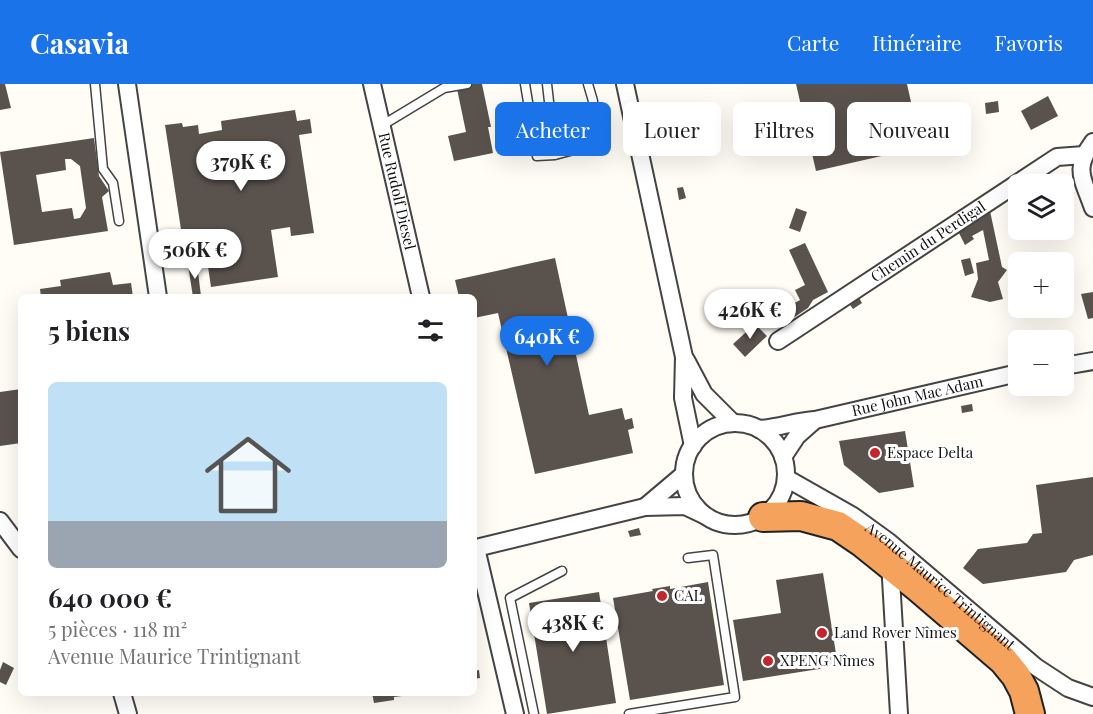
<!DOCTYPE html>
<html lang="fr">
<meta charset="utf-8">
<style>
:root{--surface:#fff;--page:#f6f6f6;--text:#202124;--muted:#757577;--line:#e0e0e0;--accent:#1a73e8}
body{margin:0;font-family:"Playfair Display",serif;background:var(--page);color:var(--text);height:100vh;display:flex;flex-direction:column;font-size:22px;white-space:nowrap}
*{box-sizing:border-box;margin:0}
p{font-size:20px;color:var(--muted)}
.icon{flex:none;width:33px;height:33px;fill:none;stroke:currentColor;stroke-width:2;stroke-linecap:round;stroke-linejoin:round}
.map{position:relative;flex:1;overflow:hidden}
.side{position:absolute;left:18px;top:210px;width:459px;height:402px;display:flex;flex-direction:column;background:var(--surface);border-radius:9px;box-shadow:0 6px 24px #0002}
.side>*{flex:none}
.hud{position:absolute;left:495px;top:18px;width:507px;height:54px;display:flex;gap:12px}
.buttons{position:absolute;left:1008px;top:90px;display:grid;gap:12px}
.buttons a{display:grid;place-items:center;width:66px;height:66px;border-radius:9px;background:var(--surface);box-shadow:0 6px 24px #0002;font-size:30px}
.price{position:absolute;translate:-50% -51px;padding:0 14px;border-radius:21px;background:#fff;color:#222;font-size:20px;line-height:39px;filter:drop-shadow(0 2px 3px #0008)}
.price::after{content:'';position:absolute;left:50%;top:36px;width:18px;height:14px;margin-left:-9px;background:inherit;clip-path:polygon(0 0,100% 0,50% 100%)}
.price.selected{background:var(--accent);color:#fff}
ul{padding:0;list-style:none}
li{display:grid;align-content:center;gap:12px;height:318px;padding:0 30px}
li+li{border-top:2px solid var(--line)}
li span{display:grid;place-items:center;height:186px;border-radius:9px;color:#555}
li>.icon{margin-inline-start:auto}
span .icon{width:108px;height:108px;fill:#fffc;stroke-width:1}
li b{font-size:26px}
h2{display:flex;justify-content:space-between;align-items:center;height:72px;padding:0 30px;font-size:26px}
.chip{padding:0 21px;border-radius:9px;background:var(--surface);box-shadow:0 6px 24px #0002;font-size:21px;line-height:54px}
.chip.selected{background:var(--accent);color:#fff}
header{display:flex;align-items:center;gap:36px;box-sizing:border-box;height:84px;padding:0 30px;background:var(--accent);color:#fff}
header strong{font-size:28px}
nav{display:flex;gap:33px;margin-inline-start:auto;font-size:21px}
.map>svg:first-child{display:block}
.building{fill:#5a524d;fill-rule:evenodd}
.lines{fill:none;stroke-linecap:round;stroke-linejoin:round}
.lane-casing{stroke:#444;stroke-width:11}
.street-casing{stroke:#444;stroke-width:20}
.highway-casing{stroke:#222;stroke-width:32}
.lane{stroke:#fff;stroke-width:8}
.street{stroke:#fff;stroke-width:16}
.highway{stroke:#f5a25d;stroke-width:28}
.poi-dot{fill:#c4262e;stroke:#fff;stroke-width:2}
.labels{text-anchor:middle;stroke-width:6;stroke-linejoin:round;paint-order:stroke}
.street-label{font-size:15px;fill:#111;stroke:#fff}
.poi-label{font-size:15px;fill:#111;stroke:#fff;text-anchor:start}
</style>
<header>
<strong>Casavia</strong>
<nav><a>Carte</a><a>Itinéraire</a><a>Favoris</a></nav>
</header>
<div class="map">
<svg width="1093" height="630" viewBox="0 0 1093 630">
<rect width="100%" height="100%" fill="#fffdf5"/>
<!-- building -->
<path class="building" d="M0,0H5L11,24L0,26Z
M456,0H482L491,43H488L493,69L454,77L448,52L466,48Z
M796,0H907L921,63L816,87Z
M1048,12L1058,32L1031,46L1021,27Z
M998,17L999,28L986,30L985,19Z
M295,26L297,37L310,35L312,49L299,51L314,149L291,152L290,143L271,146L278,193L211,203L205,162L184,165L165,41L182,39L183,43L198,41L199,50L222,46L221,37Z
M516,51L518,64L501,67L498,55Z
M94,54L99,92L109,107L102,113L108,147L14,161L0,68ZM65,75H71L80,82L86,124L80,134L74,135L72,124L42,128L36,91L66,86Z
M683,103L686,114L679,116L677,104Z
M796,124L807,128L800,148L789,144Z
M990,127L1002,183L1007,186L998,198L1003,215L990,218L971,213L978,195L976,179L989,176L983,146L972,152L974,155L965,161L958,147Z
M1018,128V146H1029L1030,149L1016,153L1011,138L1017,137L1014,130Z
M805,159L828,208L813,216L808,224L778,244L771,232L800,216L795,206L805,201L789,166Z
M555,174L589,331L622,324L625,336L632,334L634,344L628,346L633,369L535,390L498,229L474,234V213H459L455,196Z
M970,174L974,189L965,192L961,176Z
M197,180L201,212L193,213L188,181Z
M110,188L113,201L131,199L133,213H41L40,205L61,202L60,196Z
M1093,208V234L1088,235L1081,210Z
M858,212L862,219L853,225L848,218Z
M755,240L767,252L745,273L733,260Z
M21,305V359L0,362V308Z
M972,320L973,327L962,329L961,322Z
M905,347L914,403L879,409L844,381L839,357Z
M1093,393V471L1074,476L1066,488L983,500L963,484L978,465L1027,459L1033,450L1042,449L1036,401Z
M639,444L641,451L630,453L628,447Z
M823,489L838,582L743,597L733,536L781,529L776,496Z
M708,498L724,601L630,616L613,514L653,507L652,505L670,502V505Z
M599,508L616,619L547,630L529,519Z
M3,578L14,584L6,601L0,598V586Z
M479,586L480,594L474,595V587Z
M372,609H401L402,612L394,613V616L374,619Z"/>
<g class="lines">
<!-- lane casing -->
<g class="lane-casing">
<path id="lane" d="M95,0L103,85L113,99L119,137
M525,0L537,72L555,71
M547,0L555,71L570,67L588,47L593,17L588,0
M381,42L444,4L467,0
M534,630L510,514L562,487
M629,630L735,613L713,471L688,474"/>
</g>
<!-- street casing -->
<g class="street-casing">
<g id="street">
<path d="M127,0L158,213"/>
<path id="s1" d="M372,0L421,213"/>
<path d="M625,0L684,273L683,314L693,362"/>
<path d="M1093,58C1073,85 1083,95 1093,124"/>
<path id="s2" d="M778,257L1057,73L1084,71"/>
<path d="M686,276L704,310L733,339"/>
<path d="M1064,282L1093,277"/>
<circle cx="735" cy="390" r="51"/>
<path id="s3" d="M759,345C778,344 796,337 815,336L1018,289"/>
<path d="M783,373L797,352L815,336"/>
<path id="s4" d="M786,394L853,432L889,458L1036,583L1068,604L1093,613"/>
<path d="M645,423L684,390"/>
<path d="M0,437L21,465"/>
<path d="M890,478L899,630"/>
<path d="M122,609L128,630"/>
<path d="M515,630L476,464L645,423L685,422L704,431"/>
</g>
</g>
<!-- highway casing -->
<g class="highway-casing">
<path id="highway" d="M763,433L801,432L838,442L863,459L919,504L1003,576L1016,592L1024,607L1030,630"/>
</g>
<!-- lane -->
<use href="#lane" class="lane"/>
<!-- street -->
<use href="#street" class="street"/>
<!-- highway -->
<use href="#highway" class="highway"/>
</g>
<!-- markers -->
<g class="poi-dot">
<circle cx="875" cy="369" r="6"/>
<circle cx="662" cy="512" r="6"/>
<circle cx="822" cy="549" r="6"/>
<circle cx="768" cy="577" r="6"/>
</g>
<g class="labels">
<!-- street labels -->
<g class="street-label">
<text dy="5" stroke="none"><textPath href="#s1" startOffset="110">Rue Rudolf Diesel</textPath></text>
<text dy="5" stroke="none"><textPath href="#s2" startOffset="180">Chemin du Perdigal</textPath></text>
<text dy="5" stroke="none"><textPath href="#s3" startOffset="162">Rue John Mac Adam</textPath></text>
<text dy="5" stroke="none"><textPath href="#s4" startOffset="189">Avenue Maurice Trintignant</textPath></text>
</g>
<!-- poi labels -->
<g class="poi-label">
<text x="887" y="374">Espace Delta</text>
<text x="674" y="517">CAL</text>
<text x="834" y="554">Land Rover Nîmes</text>
<text x="780" y="582">XPENG Nîmes</text>
</g>
</g>
</svg>
<div class="buttons">
<a><svg class="icon" aria-label="layers" viewBox="0 0 24 24"><path d="M12 4l9 5-9 5-9-5zM3 14l9 5 9-5"/></svg></a>
<a>+</a>
<a>−</a>
</div>
<b class="price" style="left:241px;top:108px">379K €</b>
<b class="price" style="left:195px;top:196px">506K €</b>
<b class="price" style="left:750px;top:256px">426K €</b>
<b class="price selected" style="left:547px;top:283px">640K €</b>
<b class="price" style="left:573px;top:569px">438K €</b>
<div class="hud">
<a class="chip selected">Acheter</a>
<a class="chip">Louer</a>
<a class="chip">Filtres</a>
<a class="chip">Nouveau</a>
</div>
<section class="side">
<h2>5 biens<svg class="icon" aria-label="filters" viewBox="0 0 24 24"><path d="M4 7h16M4 17h16"/><circle cx="9" cy="7" r="2"/><circle cx="15" cy="17" r="2"/></svg></h2>
<ul>
<li><span style="background:linear-gradient(#bfe0f5 75%,#9aa5b1 0)"><svg class="icon" aria-label="home" viewBox="0 0 24 24"><path d="M3 11l9-7 9 7M6 9v11h12V9"/></svg></span><div><b>640 000 €</b><p>5 pièces · 118 m²</p><p>Avenue Maurice Trintignant</p></div></li>
</ul>
</section>
</div>
